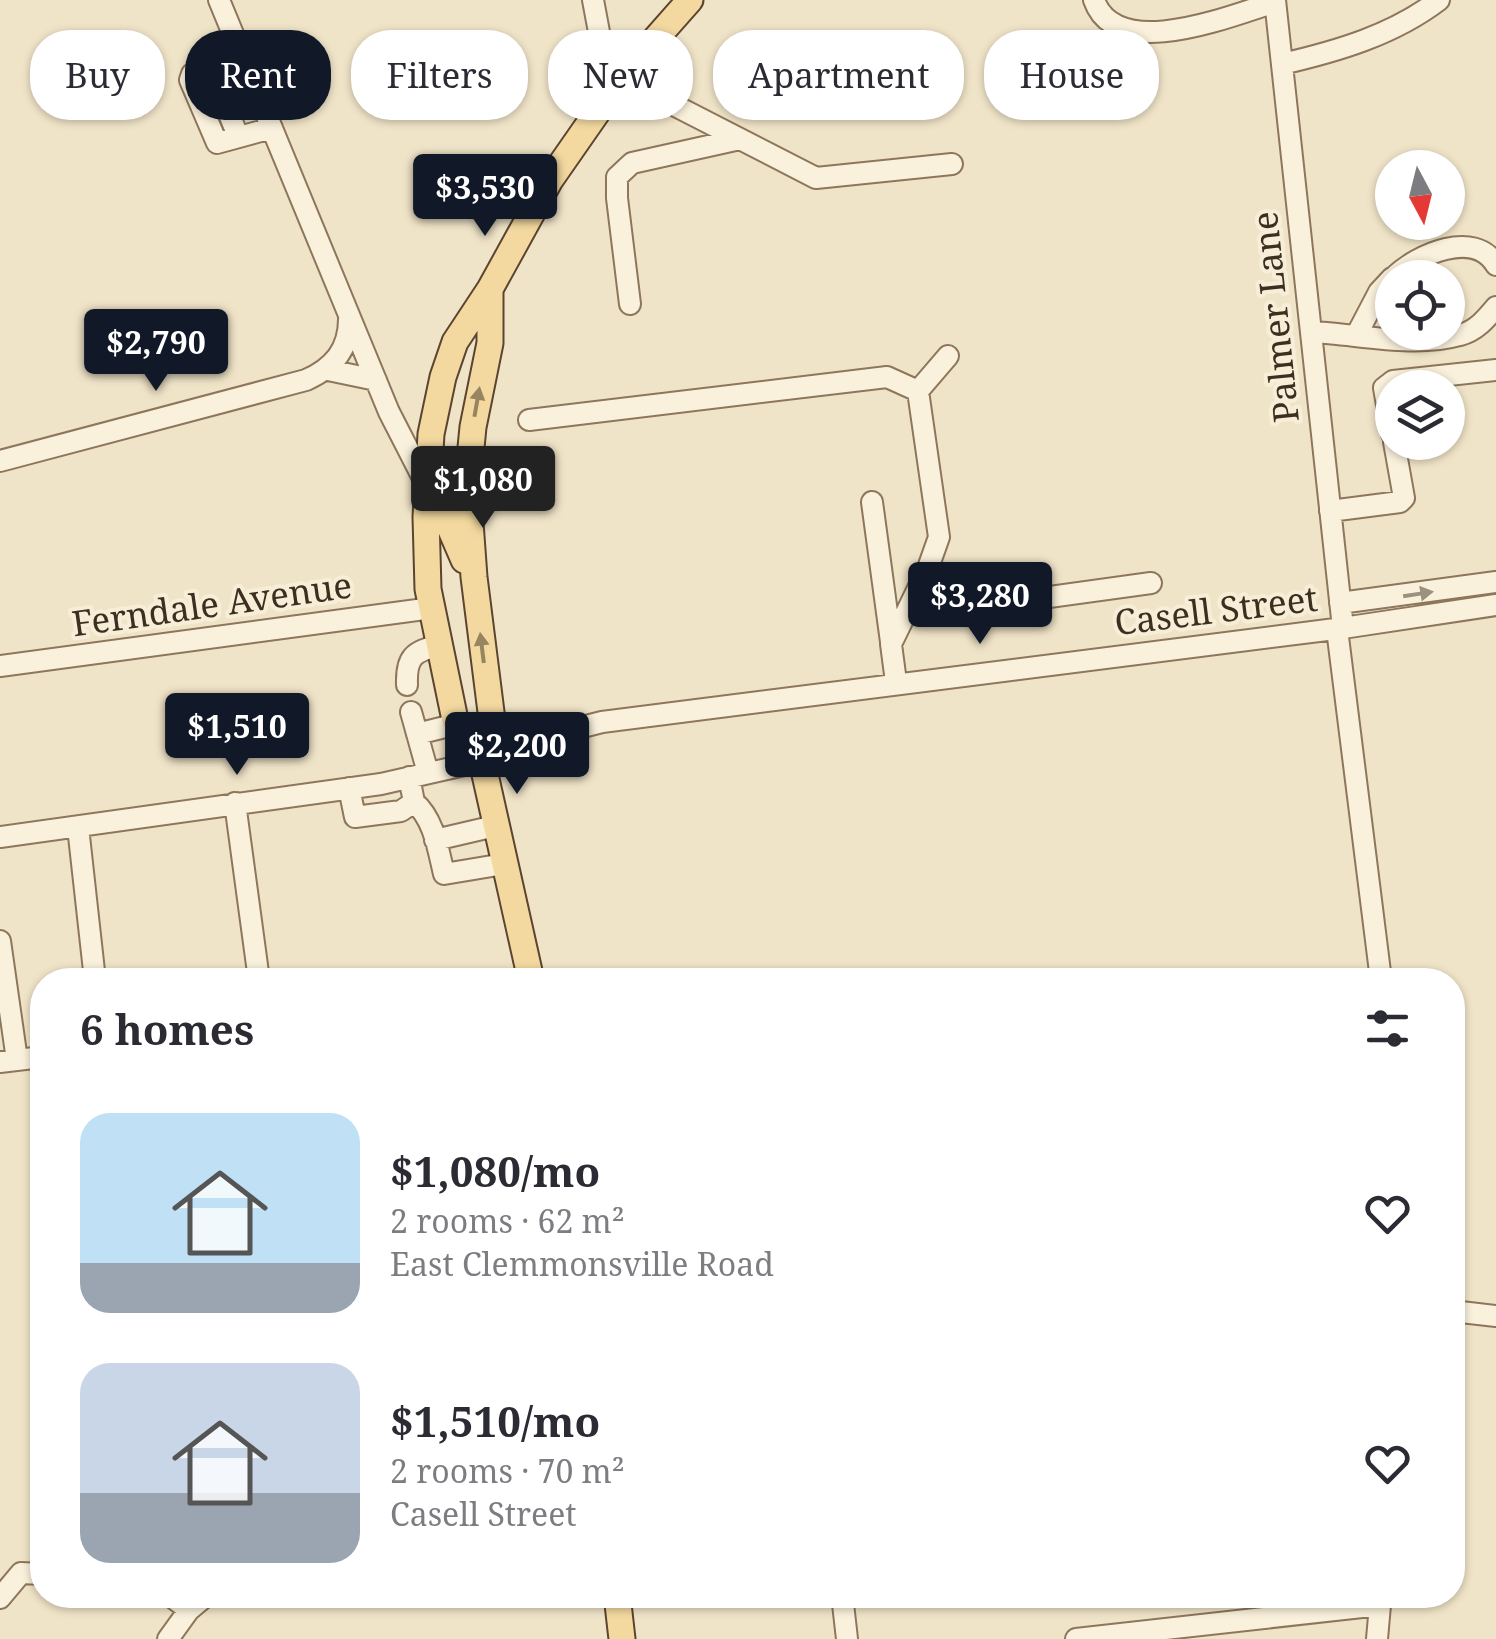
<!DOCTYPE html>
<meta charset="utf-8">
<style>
:root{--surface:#fff;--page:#f2f2f3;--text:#2b2b33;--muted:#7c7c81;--accent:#111827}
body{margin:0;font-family:"Noto Serif",serif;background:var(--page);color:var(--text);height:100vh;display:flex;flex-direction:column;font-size:38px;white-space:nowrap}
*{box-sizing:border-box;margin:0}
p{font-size:32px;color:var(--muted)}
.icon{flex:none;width:55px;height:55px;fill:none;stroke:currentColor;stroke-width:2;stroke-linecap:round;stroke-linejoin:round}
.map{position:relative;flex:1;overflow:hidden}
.sheet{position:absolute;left:30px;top:968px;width:1435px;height:640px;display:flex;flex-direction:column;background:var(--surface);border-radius:40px;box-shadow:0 2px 8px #0004}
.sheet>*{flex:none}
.hud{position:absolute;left:30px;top:30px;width:1438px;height:90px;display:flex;gap:20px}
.needle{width:65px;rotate:173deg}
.fabs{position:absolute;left:1375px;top:150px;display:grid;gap:20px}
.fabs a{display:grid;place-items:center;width:90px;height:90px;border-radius:50%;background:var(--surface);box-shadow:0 2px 8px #0004;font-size:50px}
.price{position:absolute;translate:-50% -85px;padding:0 22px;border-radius:10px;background:var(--accent);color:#fff;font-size:32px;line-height:65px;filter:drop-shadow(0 2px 5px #0008)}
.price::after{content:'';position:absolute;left:50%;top:60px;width:30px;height:22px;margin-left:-15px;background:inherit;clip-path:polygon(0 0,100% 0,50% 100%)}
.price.selected{background:#222;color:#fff}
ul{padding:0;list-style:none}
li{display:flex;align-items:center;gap:30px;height:250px;padding:0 50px}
li span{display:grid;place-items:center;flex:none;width:280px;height:200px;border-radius:30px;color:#555}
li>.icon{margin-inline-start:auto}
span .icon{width:120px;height:120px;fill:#fffc;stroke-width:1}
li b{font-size:42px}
h2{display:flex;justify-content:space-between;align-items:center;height:120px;padding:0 50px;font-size:42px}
.tag{padding:0 35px;border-radius:40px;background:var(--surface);box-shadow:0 2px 8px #0004;font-size:35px;line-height:90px}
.tag.selected{background:var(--accent);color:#fff}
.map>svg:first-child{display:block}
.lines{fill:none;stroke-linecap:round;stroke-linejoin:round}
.minor-casing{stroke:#8d765c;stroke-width:24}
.major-casing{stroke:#5b4430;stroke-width:29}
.minor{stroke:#faf1dc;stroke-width:20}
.major{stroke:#f3d9a0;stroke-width:25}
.oneway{fill:#988460}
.oneway2{fill:#9c907e}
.labels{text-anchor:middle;stroke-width:8;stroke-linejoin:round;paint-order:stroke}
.street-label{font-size:35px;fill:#3d2e20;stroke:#f7eed8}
</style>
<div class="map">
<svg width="1496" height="1639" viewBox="0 0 1496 1639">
<rect width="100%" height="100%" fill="#f0e4c8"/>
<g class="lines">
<!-- minor casing -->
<g class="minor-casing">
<path id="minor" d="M219,0L389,412L428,488
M593,0L602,48L621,78L816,178L952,164
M1094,0C1116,63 1230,16 1275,2
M1275,0L1343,628
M1282,64C1338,51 1393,35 1439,0
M238,136L212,72L206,70L192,74L190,80L217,143L272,128
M1393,278C1417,254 1475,229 1496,265
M630,304L617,198V177L632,163L740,139
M1311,332C1358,334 1414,348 1460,335C1476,331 1486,319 1496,307
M1357,334L1379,292L1392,278
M328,370L376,380
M918,391L948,356
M529,420L887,377L918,391L939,537L928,568L891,644L896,682
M1392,434L1384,388L1393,381L1496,370
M0,461L306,380C333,368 349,350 349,319
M872,502L891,642
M1330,511L1400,502L1404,498L1394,442
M928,568L992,605L1151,583
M1340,603L1496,582
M1337,629L1381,980
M0,666L432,608
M407,685C406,657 413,652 439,645
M411,712L428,773
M417,734L457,724
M409,777L414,802C434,819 438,849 444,874L504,864
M349,788L355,817L401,811L414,802
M235,803L259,980
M78,827L95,980
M0,837L381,784L482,761L551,735L602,722L1343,628L1496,605
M435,840L495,826
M0,941L17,1060
M0,1062L42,1057
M1452,1311L1496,1316
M169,1595L189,1610
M842,1595L847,1639
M0,1598L21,1573L42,1574
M168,1639L189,1610L207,1595
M1076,1639L1380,1605L1381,1595
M1377,1639L1380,1605"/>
</g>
<!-- major casing -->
<g class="major-casing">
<path id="major" d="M428,488L441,507L464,560
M482,761L492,720L474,577L469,509V468L473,427L490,343V290
M531,980L482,761L455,720L428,589L426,517L431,434L443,377L455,342L490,289L550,180L621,78L690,0
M617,1595L622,1639"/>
</g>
<!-- minor -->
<use href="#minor" class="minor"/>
<!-- major -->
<use href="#major" class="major"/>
</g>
<!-- one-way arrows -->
<defs><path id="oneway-solid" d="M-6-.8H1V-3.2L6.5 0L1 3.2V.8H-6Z" transform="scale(2.5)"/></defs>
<g class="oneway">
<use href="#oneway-solid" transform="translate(477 402) rotate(-80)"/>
<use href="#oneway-solid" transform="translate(482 648) rotate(-97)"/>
</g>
<use class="oneway2" href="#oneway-solid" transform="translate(1418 594) rotate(-9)"/>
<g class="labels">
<!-- street labels -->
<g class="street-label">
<text transform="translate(1276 317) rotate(-96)" y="12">Palmer Lane</text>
<text transform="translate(212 605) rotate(-8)" y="12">Ferndale Avenue</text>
<text transform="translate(1216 611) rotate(-7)" y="12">Casell Street</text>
</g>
</g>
</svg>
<div class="fabs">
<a><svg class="needle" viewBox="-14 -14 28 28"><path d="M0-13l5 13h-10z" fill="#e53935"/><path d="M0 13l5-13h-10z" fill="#7c7c81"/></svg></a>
<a><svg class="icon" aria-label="locate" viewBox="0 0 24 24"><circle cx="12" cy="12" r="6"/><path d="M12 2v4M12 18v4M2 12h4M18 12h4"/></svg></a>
<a><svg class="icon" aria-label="layers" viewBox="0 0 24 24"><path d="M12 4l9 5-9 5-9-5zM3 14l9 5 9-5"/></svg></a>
</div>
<b class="price" style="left:485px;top:239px">$3,530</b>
<b class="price" style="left:156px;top:394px">$2,790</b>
<b class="price selected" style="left:483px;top:531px">$1,080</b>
<b class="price" style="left:980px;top:647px">$3,280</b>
<b class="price" style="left:237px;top:778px">$1,510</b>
<b class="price" style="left:517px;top:797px">$2,200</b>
<div class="hud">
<a class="tag">Buy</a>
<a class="tag selected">Rent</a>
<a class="tag">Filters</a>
<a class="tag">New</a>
<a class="tag">Apartment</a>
<a class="tag">House</a>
</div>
<section class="sheet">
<h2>6 homes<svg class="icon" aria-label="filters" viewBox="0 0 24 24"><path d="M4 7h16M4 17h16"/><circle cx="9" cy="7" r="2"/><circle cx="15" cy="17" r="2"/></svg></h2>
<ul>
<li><span style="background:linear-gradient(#bfe0f5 75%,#9aa5b1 0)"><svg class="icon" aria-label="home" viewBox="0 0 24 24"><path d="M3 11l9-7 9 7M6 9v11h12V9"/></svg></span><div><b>$1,080/mo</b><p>2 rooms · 62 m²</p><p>East Clemmonsville Road</p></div><svg class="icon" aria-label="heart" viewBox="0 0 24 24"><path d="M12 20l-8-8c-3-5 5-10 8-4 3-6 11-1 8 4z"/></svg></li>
<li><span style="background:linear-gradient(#c9d6e8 65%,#9aa5b1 0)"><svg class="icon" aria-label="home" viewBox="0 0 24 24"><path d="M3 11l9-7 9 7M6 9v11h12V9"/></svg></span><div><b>$1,510/mo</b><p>2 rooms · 70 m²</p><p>Casell Street</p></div><svg class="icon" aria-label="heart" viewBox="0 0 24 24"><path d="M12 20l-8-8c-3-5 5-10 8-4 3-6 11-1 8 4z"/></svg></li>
</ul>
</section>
</div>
